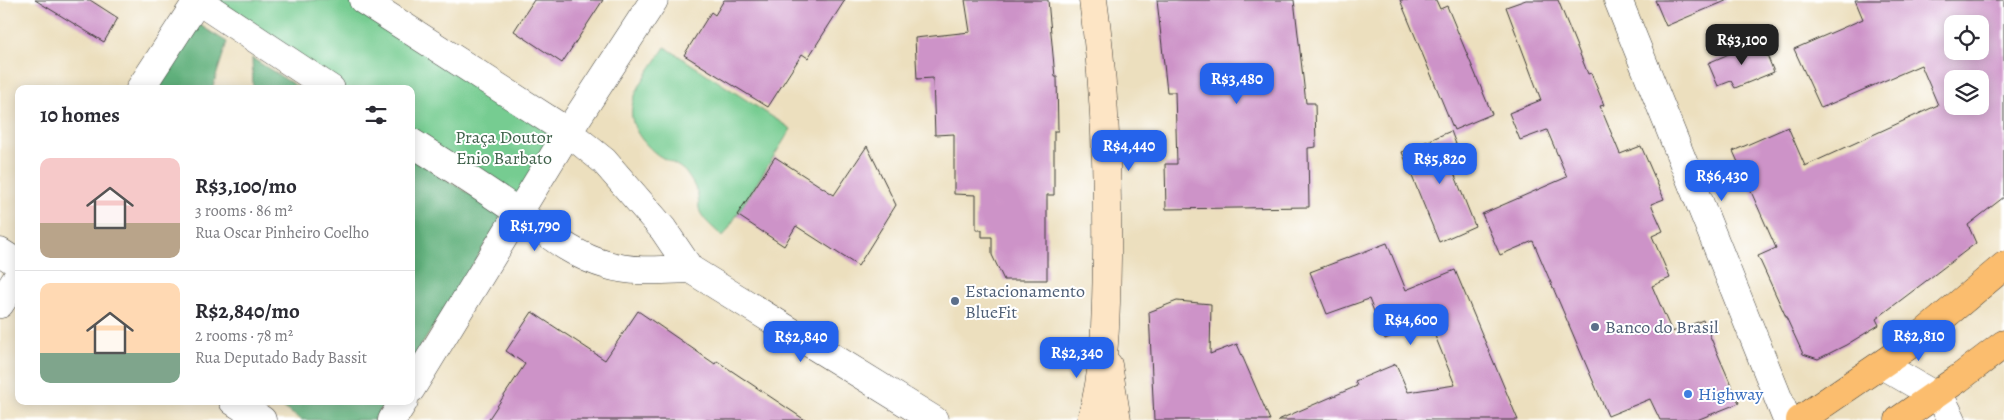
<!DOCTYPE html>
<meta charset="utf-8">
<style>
:root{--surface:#fff;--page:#f2f2f3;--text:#2b2b33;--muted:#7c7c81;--line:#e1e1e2;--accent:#2563eb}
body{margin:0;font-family:Alegreya,serif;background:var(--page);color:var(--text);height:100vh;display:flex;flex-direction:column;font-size:19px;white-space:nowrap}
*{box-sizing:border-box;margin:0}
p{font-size:16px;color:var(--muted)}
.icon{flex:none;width:28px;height:28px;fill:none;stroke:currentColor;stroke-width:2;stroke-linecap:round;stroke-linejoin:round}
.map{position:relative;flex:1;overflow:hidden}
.drawer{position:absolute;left:15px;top:85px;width:400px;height:320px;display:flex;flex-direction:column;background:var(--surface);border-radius:10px;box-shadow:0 2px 12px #0003}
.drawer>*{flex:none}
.controls{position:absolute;left:1944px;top:15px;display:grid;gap:10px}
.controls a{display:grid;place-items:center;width:45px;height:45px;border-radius:10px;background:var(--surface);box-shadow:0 2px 12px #0003;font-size:25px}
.price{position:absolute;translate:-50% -42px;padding:0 11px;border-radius:10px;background:var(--accent);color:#fff;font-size:16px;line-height:32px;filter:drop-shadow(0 1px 2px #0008)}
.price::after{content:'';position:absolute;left:50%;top:30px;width:15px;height:11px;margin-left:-8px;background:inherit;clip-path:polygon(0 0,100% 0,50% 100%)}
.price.current{background:#222;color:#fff}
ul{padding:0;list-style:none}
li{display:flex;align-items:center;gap:15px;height:125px;padding:0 25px}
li+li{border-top:1px solid var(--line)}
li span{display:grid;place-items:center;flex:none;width:140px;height:100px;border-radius:10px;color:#555}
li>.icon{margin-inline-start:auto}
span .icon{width:60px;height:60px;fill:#fffc;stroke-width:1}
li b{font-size:21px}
h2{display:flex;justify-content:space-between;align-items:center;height:60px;padding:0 25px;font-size:21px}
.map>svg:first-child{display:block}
.green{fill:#76cc91;stroke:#497456}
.forest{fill:#60b07b;stroke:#3e664c}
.building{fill:#cd93c8;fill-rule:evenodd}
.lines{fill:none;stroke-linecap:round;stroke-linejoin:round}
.minor-casing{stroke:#3b3934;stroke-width:29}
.secondary-casing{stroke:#3b3934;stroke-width:29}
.trunk-casing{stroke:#3b3934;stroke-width:29}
.minor{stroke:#fff;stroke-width:28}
.secondary{stroke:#fde5c5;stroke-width:28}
.trunk{stroke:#fbbd6e;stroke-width:28}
.service-dot{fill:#5c6f8a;stroke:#fff;stroke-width:2}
.shop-dot{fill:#3f7fe0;stroke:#fff;stroke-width:2}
.labels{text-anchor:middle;stroke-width:4;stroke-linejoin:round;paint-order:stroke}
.park-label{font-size:18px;fill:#40624b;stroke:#fff}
.service-label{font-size:18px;fill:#4e5e75;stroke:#fff;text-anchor:start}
.shop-label{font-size:18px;fill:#366cbe;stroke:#fff;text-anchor:start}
</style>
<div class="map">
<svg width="2004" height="420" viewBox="0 0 2004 420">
<rect width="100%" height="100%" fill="#fff"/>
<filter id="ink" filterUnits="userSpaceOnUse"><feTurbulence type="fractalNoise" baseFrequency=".02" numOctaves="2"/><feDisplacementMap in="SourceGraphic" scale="10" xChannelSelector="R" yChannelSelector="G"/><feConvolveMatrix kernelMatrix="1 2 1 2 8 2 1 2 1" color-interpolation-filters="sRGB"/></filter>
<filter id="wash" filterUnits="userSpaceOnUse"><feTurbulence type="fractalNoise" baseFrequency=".0096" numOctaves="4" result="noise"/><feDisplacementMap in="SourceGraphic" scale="20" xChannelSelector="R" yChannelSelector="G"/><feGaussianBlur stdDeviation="1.12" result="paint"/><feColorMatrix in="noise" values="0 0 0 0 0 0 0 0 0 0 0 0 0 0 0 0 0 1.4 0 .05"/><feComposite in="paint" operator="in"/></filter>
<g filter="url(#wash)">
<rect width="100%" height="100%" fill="#ecdfbe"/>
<!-- green -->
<path class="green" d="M198,0H363L568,132L520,213L411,142V89H331Z
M665,47L791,129L723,237C715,229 705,222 700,212C698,207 699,202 698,197C697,189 691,180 686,173C679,164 663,160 654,152C610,113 640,86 665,47Z"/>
<!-- forest -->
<path class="forest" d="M195,22L227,42L212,89H153Z
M252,58L301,89H253Z
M411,157L504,215L411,362Z
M272,401H386L374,420H302Z"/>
<g id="blocks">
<!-- building -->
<path class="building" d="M35,0H90L118,18L104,42Z
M534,0H603L562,63L514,31Z
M724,0H845L808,58L802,54L768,107L684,55L711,12L715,15Z
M965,0H1048L1055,77H1057L1058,131H1054V195H1047V280H1004L992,255V237H982V230H976V195L954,194V134L935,135L933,78L917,79L915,38L970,32Z
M1157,0H1294L1306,103H1315L1316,147L1308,148L1309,207L1166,209L1165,164H1177L1175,92H1167Z
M1400,0H1436L1440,9L1447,6L1492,114L1454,130Z
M1526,0H1558L1588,74L1591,73L1604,105L1600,106L1620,154L1641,146L1664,199L1651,204L1663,231L1652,236L1670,278L1652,286L1672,332L1703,320L1739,403L1697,420H1660L1650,399L1608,416L1533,241L1500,255L1482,214L1567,177L1547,130L1520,140L1509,113L1541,100L1506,7Z
M1655,0H1728L1666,26Z
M1855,0H2004V197L1968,225L1976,243L1876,319L1879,325L1846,345L1818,359L1803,354L1758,256L1776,248L1733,151L1788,127L1805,166L1938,105L1921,65L1821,108L1794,49L1863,19ZM1952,24H1980V51H1952ZM1952,79H1980V106H1952Z
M1762,43L1774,72L1735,88L1731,81L1718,86L1708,63L1745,47L1746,50Z
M1451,131L1465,168L1454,173L1475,226L1439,242L1402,152Z
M867,146L896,205L858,266L796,226L784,246L737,215L775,157L834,195Z
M1387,243L1406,290L1455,270L1518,420H1278L1357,386L1355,381L1396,364L1408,392L1455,385L1429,321L1385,339L1369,299L1327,314L1310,272Z
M1177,301L1211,304L1210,354L1237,344L1270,420H1154L1149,312Z
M638,311L715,364L717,361L805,420H488L525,364L506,351L532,312L605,360Z"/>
</g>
</g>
<g filter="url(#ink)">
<use href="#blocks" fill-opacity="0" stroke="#3b3934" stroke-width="1"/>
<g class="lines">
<!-- minor casing -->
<g class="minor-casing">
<path id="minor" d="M197,0L331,89
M363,0L568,132L604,161L663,229L690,269L934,420
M1618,0L1787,420
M140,89L198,0
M411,142C447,165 484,188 519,213C547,233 573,256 607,265C634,273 663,270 690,269
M0,252L19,264
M0,304L19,275
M1882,365L1934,395L1945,406L1952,420
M411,389L568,132L654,0
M233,401L262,420
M392,420L404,401"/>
</g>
<!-- secondary casing -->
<g class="secondary-casing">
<path id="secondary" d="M1108,365L1117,420
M1091,420C1106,370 1106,310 1107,258C1108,171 1105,86 1093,0"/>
</g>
<!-- trunk casing -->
<g class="trunk-casing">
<path id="trunk" d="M1800,420L1911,344L2004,266
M1899,420L1958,379L2004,344"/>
</g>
<!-- minor -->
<use href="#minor" class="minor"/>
<!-- secondary -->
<use href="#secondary" class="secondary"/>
<!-- trunk -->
<use href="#trunk" class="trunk"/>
</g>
</g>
<!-- markers -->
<g class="service-dot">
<circle cx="955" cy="301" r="5"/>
<circle cx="1595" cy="327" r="5"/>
</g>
<circle class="shop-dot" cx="1688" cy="394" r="5"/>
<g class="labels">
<!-- park labels -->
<g class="park-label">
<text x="504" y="143">Praça Doutor<tspan x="504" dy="21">Enio Barbato</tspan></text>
</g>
<!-- service labels -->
<g class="service-label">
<text x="965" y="297">Estacionamento<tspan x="965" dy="21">BlueFit</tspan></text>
<text x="1605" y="333">Banco do Brasil</text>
</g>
<!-- shop labels -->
<g class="shop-label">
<text x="1698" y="400">Highway</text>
</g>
</g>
</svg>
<div class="controls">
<a><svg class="icon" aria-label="locate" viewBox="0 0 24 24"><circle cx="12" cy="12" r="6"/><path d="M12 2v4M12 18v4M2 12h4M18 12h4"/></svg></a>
<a><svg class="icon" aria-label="layers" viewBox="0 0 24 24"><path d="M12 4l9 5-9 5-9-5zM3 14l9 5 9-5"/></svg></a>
</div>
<b class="price current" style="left:1742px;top:66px">R$3,100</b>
<b class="price" style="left:1237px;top:105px">R$3,480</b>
<b class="price" style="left:1129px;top:172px">R$4,440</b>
<b class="price" style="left:1440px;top:185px">R$5,820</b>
<b class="price" style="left:1722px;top:202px">R$6,430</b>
<b class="price" style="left:535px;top:252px">R$1,790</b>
<b class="price" style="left:1411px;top:346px">R$4,600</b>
<b class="price" style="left:1919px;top:362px">R$2,810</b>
<b class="price" style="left:801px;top:363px">R$2,840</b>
<b class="price" style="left:1077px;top:379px">R$2,340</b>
<section class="drawer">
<h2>10 homes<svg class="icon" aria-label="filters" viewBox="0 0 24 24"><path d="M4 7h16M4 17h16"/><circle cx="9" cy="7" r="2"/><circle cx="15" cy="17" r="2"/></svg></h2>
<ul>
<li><span style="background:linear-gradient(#f6c9c9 65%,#b9a48a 0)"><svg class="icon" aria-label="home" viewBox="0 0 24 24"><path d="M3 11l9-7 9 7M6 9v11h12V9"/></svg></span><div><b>R$3,100/mo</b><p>3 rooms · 86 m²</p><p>Rua Oscar Pinheiro Coelho</p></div></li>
<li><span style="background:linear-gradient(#ffd9b3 70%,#7fa58c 0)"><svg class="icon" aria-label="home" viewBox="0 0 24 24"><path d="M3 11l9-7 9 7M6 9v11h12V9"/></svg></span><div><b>R$2,840/mo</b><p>2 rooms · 78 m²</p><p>Rua Deputado Bady Bassit</p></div></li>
</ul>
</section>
</div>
